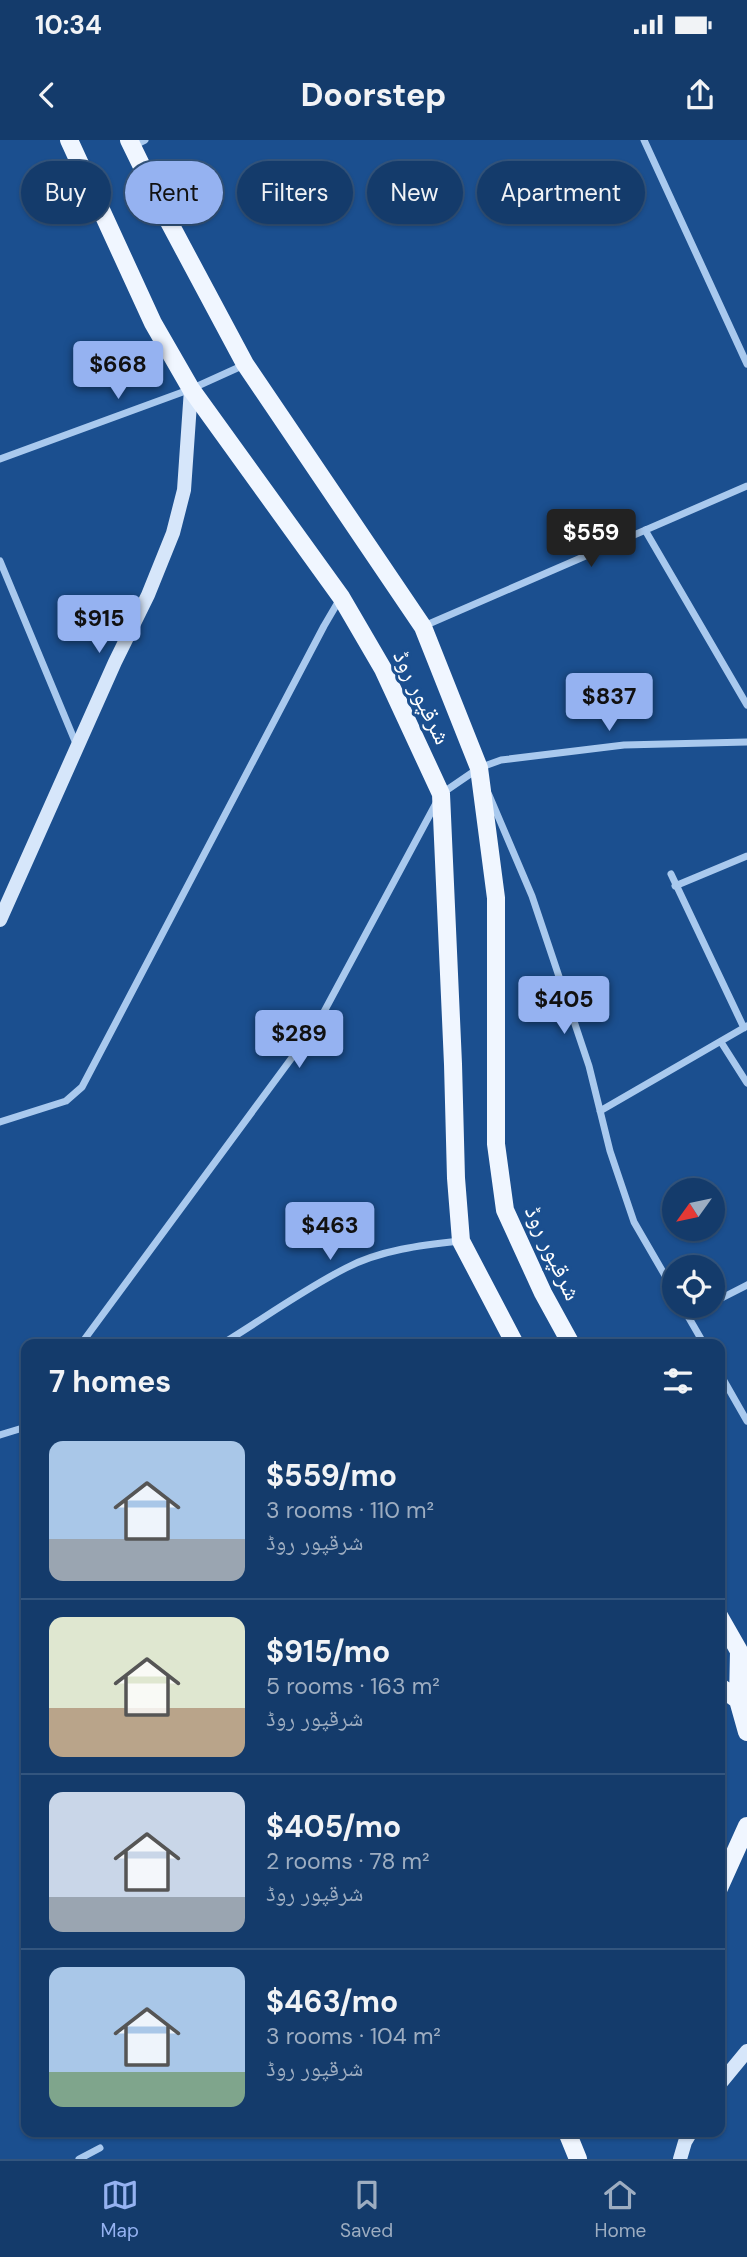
<!DOCTYPE html>
<meta charset="utf-8">
<style>
:root{--surface:#143b6b;--page:#214673;--text:#f1f3f6;--muted:#9dadc1;--line:#33557e;--accent:#95b2f1}
body{margin:0;font-family:"DM Sans","Noto Naskh Arabic",sans-serif;background:var(--page);color:var(--text);height:100vh;display:flex;flex-direction:column;font-size:26px;white-space:nowrap}
*{box-sizing:border-box;margin:0}
p{font-size:23px;color:var(--muted)}
.icon{flex:none;width:38px;height:38px;fill:none;stroke:currentColor;stroke-width:2;stroke-linecap:round;stroke-linejoin:round}
.map{position:relative;flex:1;overflow:hidden}
.drawer{position:absolute;left:21px;top:1199px;width:704px;height:798px;display:flex;flex-direction:column;background:var(--surface);border-radius:14px;box-shadow:0 2px 5px #0004,0 0 0 2px var(--line)}
.drawer>*{flex:none}
.guide{position:absolute;left:21px;top:21px;width:705px;height:63px;display:flex;gap:14px}
.needle{width:46px;rotate:237deg}
.fabs{position:absolute;left:662px;top:1038px;display:grid;gap:14px}
.fabs a{display:grid;place-items:center;width:63px;height:63px;border-radius:50%;background:var(--surface);box-shadow:0 2px 5px #0004,0 0 0 2px var(--line);font-size:35px}
.price{position:absolute;translate:-50% -60px;padding:0 16px;border-radius:7px;background:var(--accent);color:#111;font-size:23px;line-height:46px;filter:drop-shadow(0 2px 4px #0008)}
.price::after{content:'';position:absolute;left:50%;top:42px;width:21px;height:16px;margin-left:-10px;background:inherit;clip-path:polygon(0 0,100% 0,50% 100%)}
.price.current{background:#222;color:#fff}
ul{padding:0;list-style:none}
li{display:flex;align-items:center;gap:21px;height:175px;padding:0 28px}
li+li{border-top:2px solid var(--line)}
li span{display:grid;place-items:center;flex:none;width:196px;height:140px;border-radius:14px;color:#555}
li>.icon{margin-inline-start:auto}
span .icon{width:84px;height:84px;fill:#fffc;stroke-width:1}
li b{font-size:30px}
h2{display:flex;justify-content:space-between;align-items:center;height:84px;padding:0 28px;font-size:30px}
.pill{padding:0 24px;border-radius:32px;background:var(--surface);box-shadow:0 2px 5px #0004,0 0 0 2px var(--line);font-size:24px;line-height:63px}
.pill.current{background:var(--accent);color:#111}
.status{display:flex;justify-content:space-between;align-items:center;height:49px;padding:0 35px;background:var(--surface);direction:ltr}
.status svg{height:19px;fill:currentColor}
header{display:flex;justify-content:space-between;align-items:center;height:91px;padding:0 28px;background:var(--surface);font-size:32px;font-weight:800}
.tabs{display:flex;justify-content:space-around;align-items:center;height:98px;border-top:2px solid var(--line);background:var(--surface);font-size:19px;color:var(--muted)}
.tabs a{display:grid;justify-items:center;gap:4px}
.tabs .current{color:var(--accent)}
.map>svg:first-child{display:block}
.lines{fill:none;stroke-linecap:round;stroke-linejoin:round}
.street{stroke:#a9c9ee;stroke-width:7}
.secondary{stroke:#d6e6fa;stroke-width:14}
.primary{stroke:#f0f6ff;stroke-width:18}
.labels{text-anchor:middle;stroke-width:6;stroke-linejoin:round;paint-order:stroke}
.street-label{font-size:24px;fill:#fff;stroke:#1b4f8f}
</style>
<div class="status"><b>10:34</b><svg viewBox="0 0 49 12"><path d="M0 12V9h3v3zM5 12V6h3v6zM10 12V3h3v9zM15 12V0h3v12zM26 1h20v11H26zM47 4h2v5h-2z"/></svg></div>
<header><svg class="icon" aria-label="back" viewBox="0 0 24 24"><path d="M15 5l-7 7 7 7"/></svg>Doorstep<svg class="icon" aria-label="share" viewBox="0 0 24 24"><path d="M12 15V3M7 8l5-5 5 5M5 13v7h14v-7"/></svg></header>
<div class="map">
<svg width="747" height="2019" viewBox="0 0 747 2019">
<rect width="100%" height="100%" fill="#1b4f8f"/>
<g class="lines">
<!-- street -->
<path class="street" d="M644,0L747,224
M133,6L145,0
M0,319L191,249L244,225
M645,390L747,565
M0,421L77,606
M424,486L747,346
M489,655L532,756L589,926L610,1011L634,1082L674,1151
M671,734L744,888
M675,746L747,716
M721,902L747,943
M600,971L747,886
M0,982L66,961L82,947L324,486L341,457
M712,1163L747,1145
M682,1166L704,1204
M688,1176L708,1166
M81,1204L319,881L441,654L479,628L501,620L624,605L747,602
M222,1204C263,1179 303,1150 346,1128C380,1110 422,1105 460,1101
M719,1232L747,1281
M0,1295L26,1287
M79,2019L100,2008"/>
<!-- secondary -->
<path class="secondary" d="M0,780L115,522L148,455L173,393L184,350L191,249
M719,1945L747,1911
M680,2019L685,2002L691,1992"/>
<!-- primary -->
<path class="primary" d="M69,0L153,183L191,249L341,457L383,529L441,654L453,924L456,1038L461,1101L515,1204
M129,0L168,80L245,224L423,487L479,628L496,758V1004L505,1070L543,1153L571,1204
M719,1476L739,1511L738,1560L747,1592
M719,1546L738,1560
M719,1748L747,1686
M567,1992L578,2019"/>
</g>
<g class="labels">
<!-- street labels -->
<g class="street-label">
<text transform="translate(422 557) rotate(64)" y="8">شرقپور روڈ</text>
<text transform="translate(553 1113) rotate(65)" y="8">شرقپور روڈ</text>
</g>
</g>
</svg>
<div class="fabs">
<a><svg class="needle" viewBox="-14 -14 28 28"><path d="M0-13l5 13h-10z" fill="#e53935"/><path d="M0 13l5-13h-10z" fill="#9dadc1"/></svg></a>
<a><svg class="icon" aria-label="locate" viewBox="0 0 24 24"><circle cx="12" cy="12" r="6"/><path d="M12 2v4M12 18v4M2 12h4M18 12h4"/></svg></a>
</div>
<b class="price" style="left:118px;top:261px">$668</b>
<b class="price current" style="left:591px;top:429px">$559</b>
<b class="price" style="left:99px;top:515px">$915</b>
<b class="price" style="left:609px;top:593px">$837</b>
<b class="price" style="left:564px;top:896px">$405</b>
<b class="price" style="left:299px;top:930px">$289</b>
<b class="price" style="left:330px;top:1122px">$463</b>
<div class="guide">
<a class="pill">Buy</a>
<a class="pill current">Rent</a>
<a class="pill">Filters</a>
<a class="pill">New</a>
<a class="pill">Apartment</a>
</div>
<section class="drawer">
<h2>7 homes<svg class="icon" aria-label="filters" viewBox="0 0 24 24"><path d="M4 7h16M4 17h16"/><circle cx="9" cy="7" r="2"/><circle cx="15" cy="17" r="2"/></svg></h2>
<ul>
<li><span style="background:linear-gradient(#a9c7e8 70%,#9aa5b1 0)"><svg class="icon" aria-label="home" viewBox="0 0 24 24"><path d="M3 11l9-7 9 7M6 9v11h12V9"/></svg></span><div><b>$559/mo</b><p>3 rooms · 110 m²</p><p>شرقپور روڈ</p></div></li>
<li><span style="background:linear-gradient(#dfe7d0 65%,#b9a48a 0)"><svg class="icon" aria-label="home" viewBox="0 0 24 24"><path d="M3 11l9-7 9 7M6 9v11h12V9"/></svg></span><div><b>$915/mo</b><p>5 rooms · 163 m²</p><p>شرقپور روڈ</p></div></li>
<li><span style="background:linear-gradient(#c9d6e8 75%,#9aa5b1 0)"><svg class="icon" aria-label="home" viewBox="0 0 24 24"><path d="M3 11l9-7 9 7M6 9v11h12V9"/></svg></span><div><b>$405/mo</b><p>2 rooms · 78 m²</p><p>شرقپور روڈ</p></div></li>
<li><span style="background:linear-gradient(#a9c7e8 75%,#7fa58c 0)"><svg class="icon" aria-label="home" viewBox="0 0 24 24"><path d="M3 11l9-7 9 7M6 9v11h12V9"/></svg></span><div><b>$463/mo</b><p>3 rooms · 104 m²</p><p>شرقپور روڈ</p></div></li>
</ul>
</section>
</div>
<nav class="tabs">
<a class="current"><svg class="icon" aria-label="map" viewBox="0 0 24 24"><path d="M3 6l6-2 6 2 6-2v14l-6 2-6-2-6 2zM9 4v14M15 6v14"/></svg>Map</a>
<a><svg class="icon" aria-label="saved" viewBox="0 0 24 24"><path d="M7 4h10v16l-5-4-5 4z"/></svg>Saved</a>
<a><svg class="icon" aria-label="home" viewBox="0 0 24 24"><path d="M3 11l9-7 9 7M6 9v11h12V9"/></svg>Home</a>
</nav>
